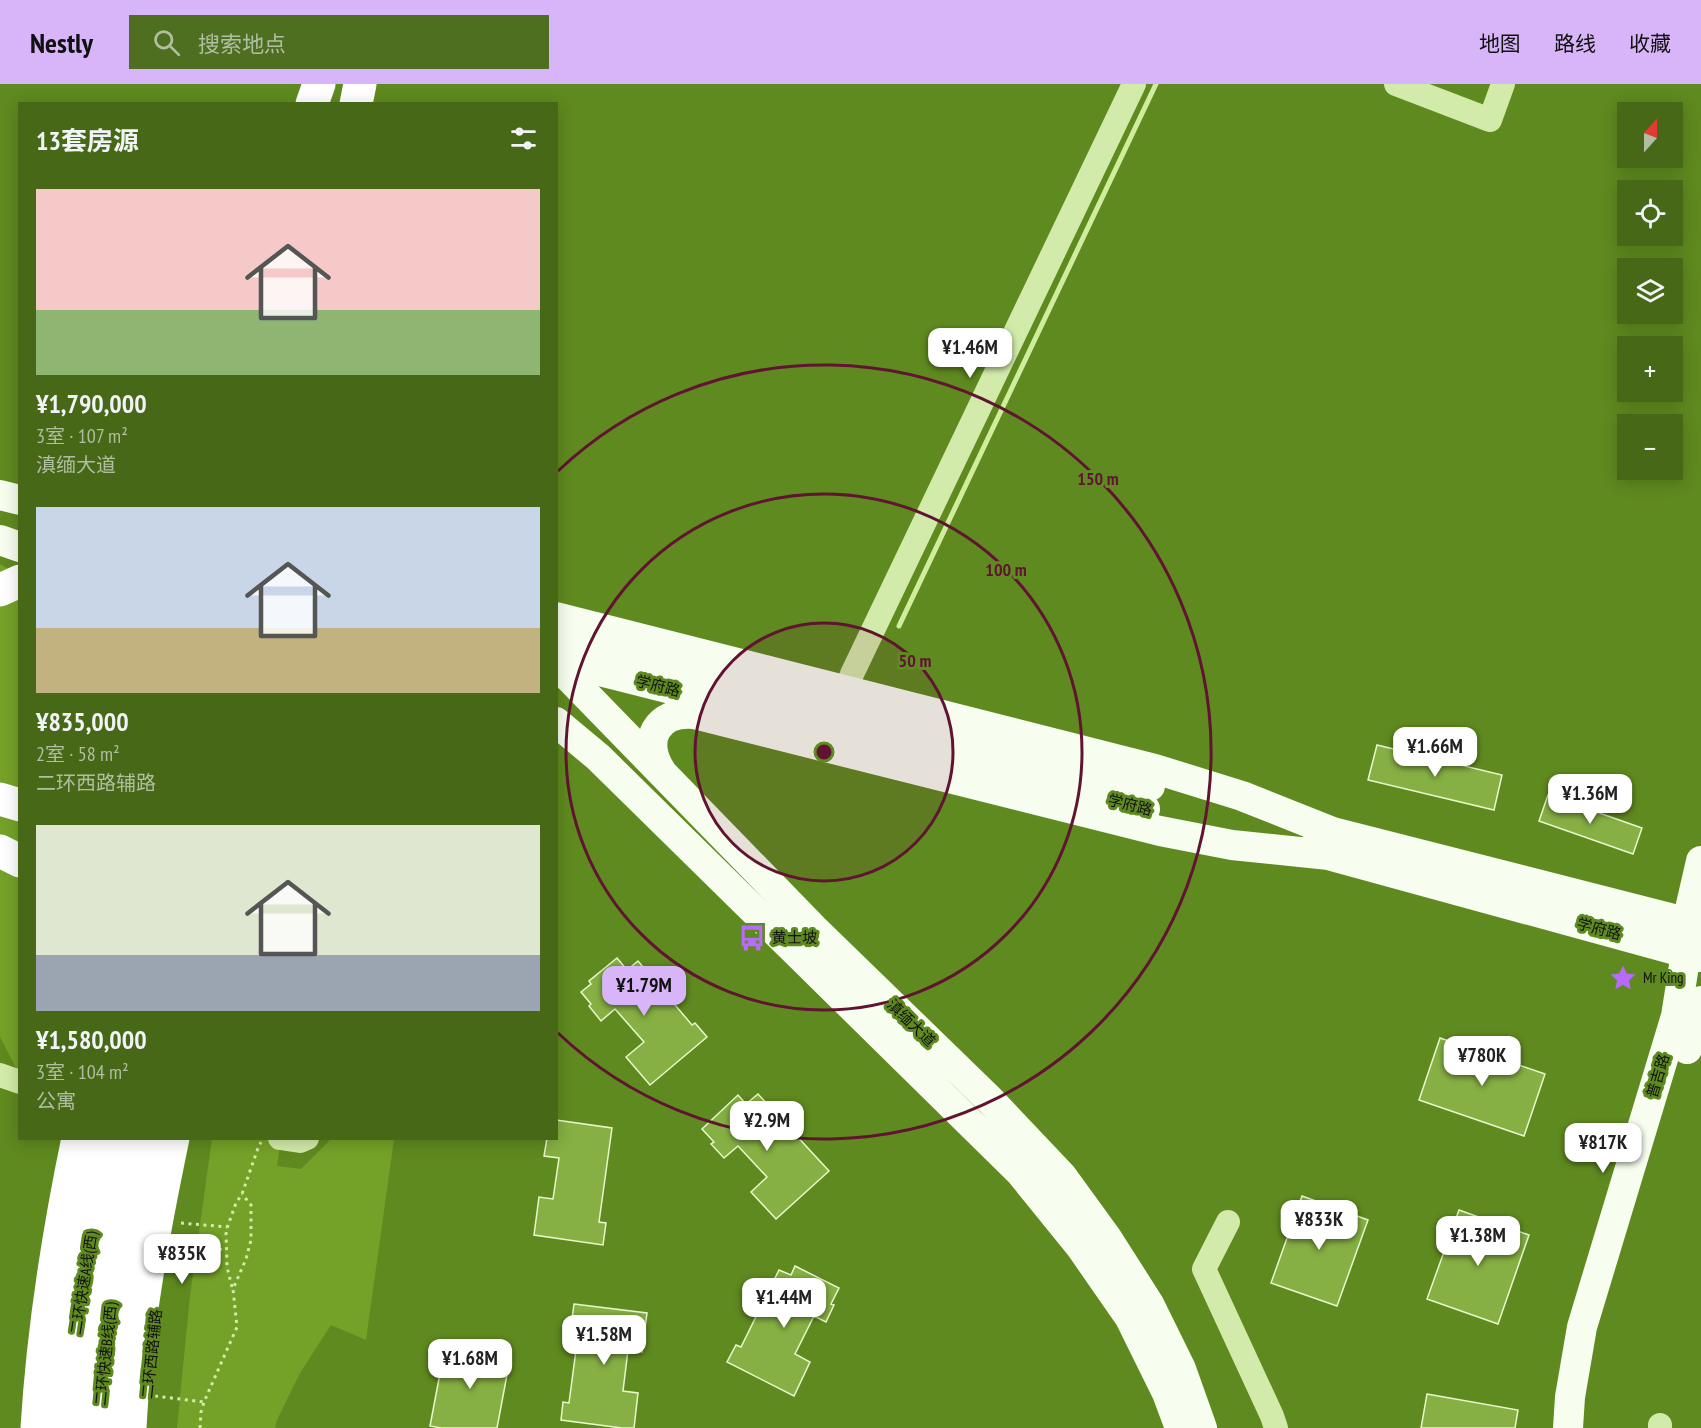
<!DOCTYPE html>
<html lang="zh">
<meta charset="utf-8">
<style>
:root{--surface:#476817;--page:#4e6e20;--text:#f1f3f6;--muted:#b0bea1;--accent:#d7b5f8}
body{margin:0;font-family:"PT Sans Narrow","Noto Sans SC",sans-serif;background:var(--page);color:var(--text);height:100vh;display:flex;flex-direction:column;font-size:22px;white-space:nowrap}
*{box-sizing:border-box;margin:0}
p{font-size:20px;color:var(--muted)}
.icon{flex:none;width:33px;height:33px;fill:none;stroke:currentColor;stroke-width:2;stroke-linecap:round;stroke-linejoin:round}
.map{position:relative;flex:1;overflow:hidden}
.details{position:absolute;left:18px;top:18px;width:540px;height:1038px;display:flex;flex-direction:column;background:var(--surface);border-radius:0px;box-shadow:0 3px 15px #0003}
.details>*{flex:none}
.needle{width:39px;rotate:21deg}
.tools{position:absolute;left:1617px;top:18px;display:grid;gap:12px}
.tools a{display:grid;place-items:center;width:66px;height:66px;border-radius:0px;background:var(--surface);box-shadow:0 3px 15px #0003;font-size:30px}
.price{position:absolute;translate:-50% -51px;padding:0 14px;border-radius:12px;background:#fff;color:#222;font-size:20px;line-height:39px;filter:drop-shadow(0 2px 3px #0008)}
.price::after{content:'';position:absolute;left:50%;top:36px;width:18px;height:14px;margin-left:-9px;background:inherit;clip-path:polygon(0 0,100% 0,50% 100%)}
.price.active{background:var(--accent);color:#111}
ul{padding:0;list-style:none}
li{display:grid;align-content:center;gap:12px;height:318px;padding:0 18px}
li span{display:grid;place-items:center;height:186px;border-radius:0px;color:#555}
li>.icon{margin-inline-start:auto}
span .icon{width:108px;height:108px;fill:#fffc;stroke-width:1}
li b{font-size:26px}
h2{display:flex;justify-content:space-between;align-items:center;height:72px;padding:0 18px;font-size:26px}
header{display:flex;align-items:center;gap:36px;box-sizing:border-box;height:84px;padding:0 30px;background:var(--accent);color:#111}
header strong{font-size:28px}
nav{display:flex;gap:33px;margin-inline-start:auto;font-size:21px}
.search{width:420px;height:54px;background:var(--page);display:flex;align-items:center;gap:15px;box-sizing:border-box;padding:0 21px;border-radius:0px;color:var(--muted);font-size:22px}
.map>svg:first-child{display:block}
.green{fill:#74a228}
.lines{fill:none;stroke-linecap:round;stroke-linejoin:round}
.stream{stroke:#d0ed9e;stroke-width:5}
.building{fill:#86b043;stroke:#e9f8cf;stroke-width:1.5}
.path{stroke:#d3ebaa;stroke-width:3;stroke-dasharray:3 4.5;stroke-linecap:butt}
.minor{stroke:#d3ebaa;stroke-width:24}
.major{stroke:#f8feef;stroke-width:30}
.highway{stroke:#fff;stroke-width:33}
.major-bridge{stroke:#f8feef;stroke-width:30}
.ring{fill:none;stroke:#611432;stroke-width:3}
.labels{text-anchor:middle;stroke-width:6;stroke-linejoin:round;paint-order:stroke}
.street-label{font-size:15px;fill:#111;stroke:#5f8a1f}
.poi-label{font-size:15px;fill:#111;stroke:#5f8a1f;text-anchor:start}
.centre{fill:#611432;stroke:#5f8a1f;stroke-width:3}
.ring-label{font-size:18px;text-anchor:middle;font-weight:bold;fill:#611432;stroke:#5f8a1f;stroke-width:6;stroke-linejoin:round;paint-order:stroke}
</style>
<header>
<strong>Nestly</strong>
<div class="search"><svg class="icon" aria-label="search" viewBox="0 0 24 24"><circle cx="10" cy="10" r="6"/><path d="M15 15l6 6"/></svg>搜索地点</div>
<nav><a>地图</a><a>路线</a><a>收藏</a></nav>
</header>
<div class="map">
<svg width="1701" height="1344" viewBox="0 0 1701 1344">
<rect width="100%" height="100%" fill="#5f8a1f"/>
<!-- green -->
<path class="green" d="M0,480L20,492L19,990L0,953Z
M212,1055H281L277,1082L301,1085L331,1055H394L366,1256L331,1241L300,1289L277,1336L275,1344H177L190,1212Z"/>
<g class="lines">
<!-- stream -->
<path class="stream" d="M899,542L1156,0"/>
</g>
<!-- building -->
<path class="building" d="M1377,661L1502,691L1494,726L1368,696Z
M1548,711L1642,744L1633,770L1539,737Z
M617,874L627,886L638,877L692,941L695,939L707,953L650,1001L626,973L644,958L615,925L601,937L589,922L591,920L581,908L591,900L589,897Z
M1440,954L1545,990L1524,1052L1419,1016Z
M758,1010L829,1087L776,1135L751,1108L767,1093L738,1062L724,1074L711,1060L714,1058L702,1045L738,1011L746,1020Z
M556,1036L612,1044L599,1138L606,1139L603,1161L534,1151L539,1113L553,1115L559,1074L544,1072L547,1054H556Z
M1302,1112L1368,1136L1337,1222L1271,1199Z
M1459,1126L1529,1151L1498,1240L1427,1215Z
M795,1182L839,1204L831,1220L834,1221L826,1238L814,1232L795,1270L810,1278L794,1312L727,1278L736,1261L741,1263L779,1186L791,1191Z
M574,1220L647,1229L642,1268L628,1266L623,1307L638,1309L634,1344H622L561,1336L563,1318L569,1319L579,1243L571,1242Z
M445,1263L510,1275L497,1344H441L430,1342Z
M1427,1310L1518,1326L1515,1344H1421Z"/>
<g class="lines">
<!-- path -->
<path class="path" d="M181,1139L227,1143
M174,1167L226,1165
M232,1203L227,1183L226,1147L236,1119L242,1110L258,1064L261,1058
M155,1312L204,1318
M200,1344L201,1328L204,1318L237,1243L233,1205L246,1175L251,1156V1121L242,1110"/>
<!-- minor -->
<path class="minor" d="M1396,0L1490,36L1503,0
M846,607L852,590L1134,0
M0,991L20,998
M280,1054L300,1057L307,1054
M1228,1138L1204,1185L1272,1332L1276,1344
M1660,1341V1344"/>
<!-- major -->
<path class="major" d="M0,411L20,416
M0,456L20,463
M556,533L1155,685L1242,712L1335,749
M556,580L814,845L990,1016L1062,1092L1107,1154L1149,1220L1181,1285L1202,1344
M556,638L598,673L1020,1088L1080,1162L1130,1234L1167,1309L1180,1344
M661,687C641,656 657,627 694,630L1160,747L1232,761L1329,771
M1317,744L1701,842
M1310,766L1701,873
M1687,965L1701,917
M1568,1344L1570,1313L1582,1243L1676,932L1686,869L1687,838L1701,777"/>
<!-- highway -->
<path class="highway" d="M312,20L319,0
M356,20L360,0
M0,506L20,497
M0,715L20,721
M0,767L20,777
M37,1344C43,1246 58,1150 78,1054
M68,1344C74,1246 90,1150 110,1054
M99,1344C104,1246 121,1150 141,1054
M130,1344C135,1246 153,1150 173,1054"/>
<!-- major-bridge -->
<path class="major-bridge" d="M556,552L1150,702
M556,576L1145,725"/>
</g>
<!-- distance rings -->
<circle cx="824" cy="668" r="129" fill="#611432" fill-opacity=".12"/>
<g class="ring">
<circle cx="824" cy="668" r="129"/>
<circle cx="824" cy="668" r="258"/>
<path d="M558 387A387 387 0 1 1 558 949"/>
</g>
<!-- icons -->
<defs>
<g id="bus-bare" transform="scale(2.07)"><path d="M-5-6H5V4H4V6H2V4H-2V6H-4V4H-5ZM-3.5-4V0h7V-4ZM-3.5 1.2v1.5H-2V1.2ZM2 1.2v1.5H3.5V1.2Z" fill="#b86afa" stroke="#5f8a1f" stroke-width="2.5" paint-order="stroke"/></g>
<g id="sight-bare" transform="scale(2.07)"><path d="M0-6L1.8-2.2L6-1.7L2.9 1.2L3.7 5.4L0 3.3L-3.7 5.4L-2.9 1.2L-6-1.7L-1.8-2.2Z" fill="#b86afa" stroke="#5f8a1f" stroke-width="2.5" paint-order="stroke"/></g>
</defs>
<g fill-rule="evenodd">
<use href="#bus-bare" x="752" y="854"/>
<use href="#sight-bare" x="1623" y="894"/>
</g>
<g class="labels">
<!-- street labels -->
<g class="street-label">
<text transform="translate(658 602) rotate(14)" y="5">学府路</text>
<text transform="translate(1130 721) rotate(14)" y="5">学府路</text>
<text transform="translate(1599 845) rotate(15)" y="5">学府路</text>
<text transform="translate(911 939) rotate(44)" y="5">滇缅大道</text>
<text transform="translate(1658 992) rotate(-73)" y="5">普吉路</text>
<text transform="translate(84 1199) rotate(-81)" y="5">二环快速A线(西)</text>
<text transform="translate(106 1270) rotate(-84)" y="5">二环快速B线(西)</text>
<text transform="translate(152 1270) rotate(-84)" y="5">二环西路辅路</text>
</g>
<!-- poi labels -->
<g class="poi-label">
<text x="772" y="859">黄士坡</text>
<text x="1643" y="899">Mr King</text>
</g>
</g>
<circle cx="824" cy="668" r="9" class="centre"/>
<g class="ring-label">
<text x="1098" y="401">150 m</text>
<text x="1006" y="492">100 m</text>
<text x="915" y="583">50 m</text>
</g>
</svg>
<div class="tools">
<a><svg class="needle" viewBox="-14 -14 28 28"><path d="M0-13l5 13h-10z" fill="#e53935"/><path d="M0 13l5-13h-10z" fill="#b0bea1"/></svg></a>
<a><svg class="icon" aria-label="locate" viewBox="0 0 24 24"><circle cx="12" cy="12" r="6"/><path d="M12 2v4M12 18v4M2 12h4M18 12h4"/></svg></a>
<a><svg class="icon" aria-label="layers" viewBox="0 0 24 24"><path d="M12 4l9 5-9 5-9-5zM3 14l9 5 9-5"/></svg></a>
<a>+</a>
<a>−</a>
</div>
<b class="price" style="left:970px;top:295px">¥1.46M</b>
<b class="price" style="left:1435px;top:694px">¥1.66M</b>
<b class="price" style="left:1590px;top:741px">¥1.36M</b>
<b class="price active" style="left:644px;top:933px">¥1.79M</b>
<b class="price" style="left:1482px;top:1003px">¥780K</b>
<b class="price" style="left:767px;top:1068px">¥2.9M</b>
<b class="price" style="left:1603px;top:1090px">¥817K</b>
<b class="price" style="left:1319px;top:1167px">¥833K</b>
<b class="price" style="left:1478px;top:1183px">¥1.38M</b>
<b class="price" style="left:182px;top:1201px">¥835K</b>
<b class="price" style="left:784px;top:1245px">¥1.44M</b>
<b class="price" style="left:604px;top:1282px">¥1.58M</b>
<b class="price" style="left:470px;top:1306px">¥1.68M</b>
<section class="details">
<h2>13套房源<svg class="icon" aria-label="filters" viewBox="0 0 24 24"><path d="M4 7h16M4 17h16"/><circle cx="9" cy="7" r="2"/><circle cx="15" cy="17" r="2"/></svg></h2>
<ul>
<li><span style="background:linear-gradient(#f6c9c9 65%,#8fb573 0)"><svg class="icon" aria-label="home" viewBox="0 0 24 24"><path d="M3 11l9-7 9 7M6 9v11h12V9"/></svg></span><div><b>¥1,790,000</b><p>3室 · 107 m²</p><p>滇缅大道</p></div></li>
<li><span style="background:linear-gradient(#c9d6e8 65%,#c2b280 0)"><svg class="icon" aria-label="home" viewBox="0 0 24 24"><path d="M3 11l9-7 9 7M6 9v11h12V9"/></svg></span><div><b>¥835,000</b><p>2室 · 58 m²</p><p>二环西路辅路</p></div></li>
<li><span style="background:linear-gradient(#dfe7d0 70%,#9aa5b1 0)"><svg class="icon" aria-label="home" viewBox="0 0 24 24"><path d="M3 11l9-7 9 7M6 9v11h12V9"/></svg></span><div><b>¥1,580,000</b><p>3室 · 104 m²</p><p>公寓</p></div></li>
</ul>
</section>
</div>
